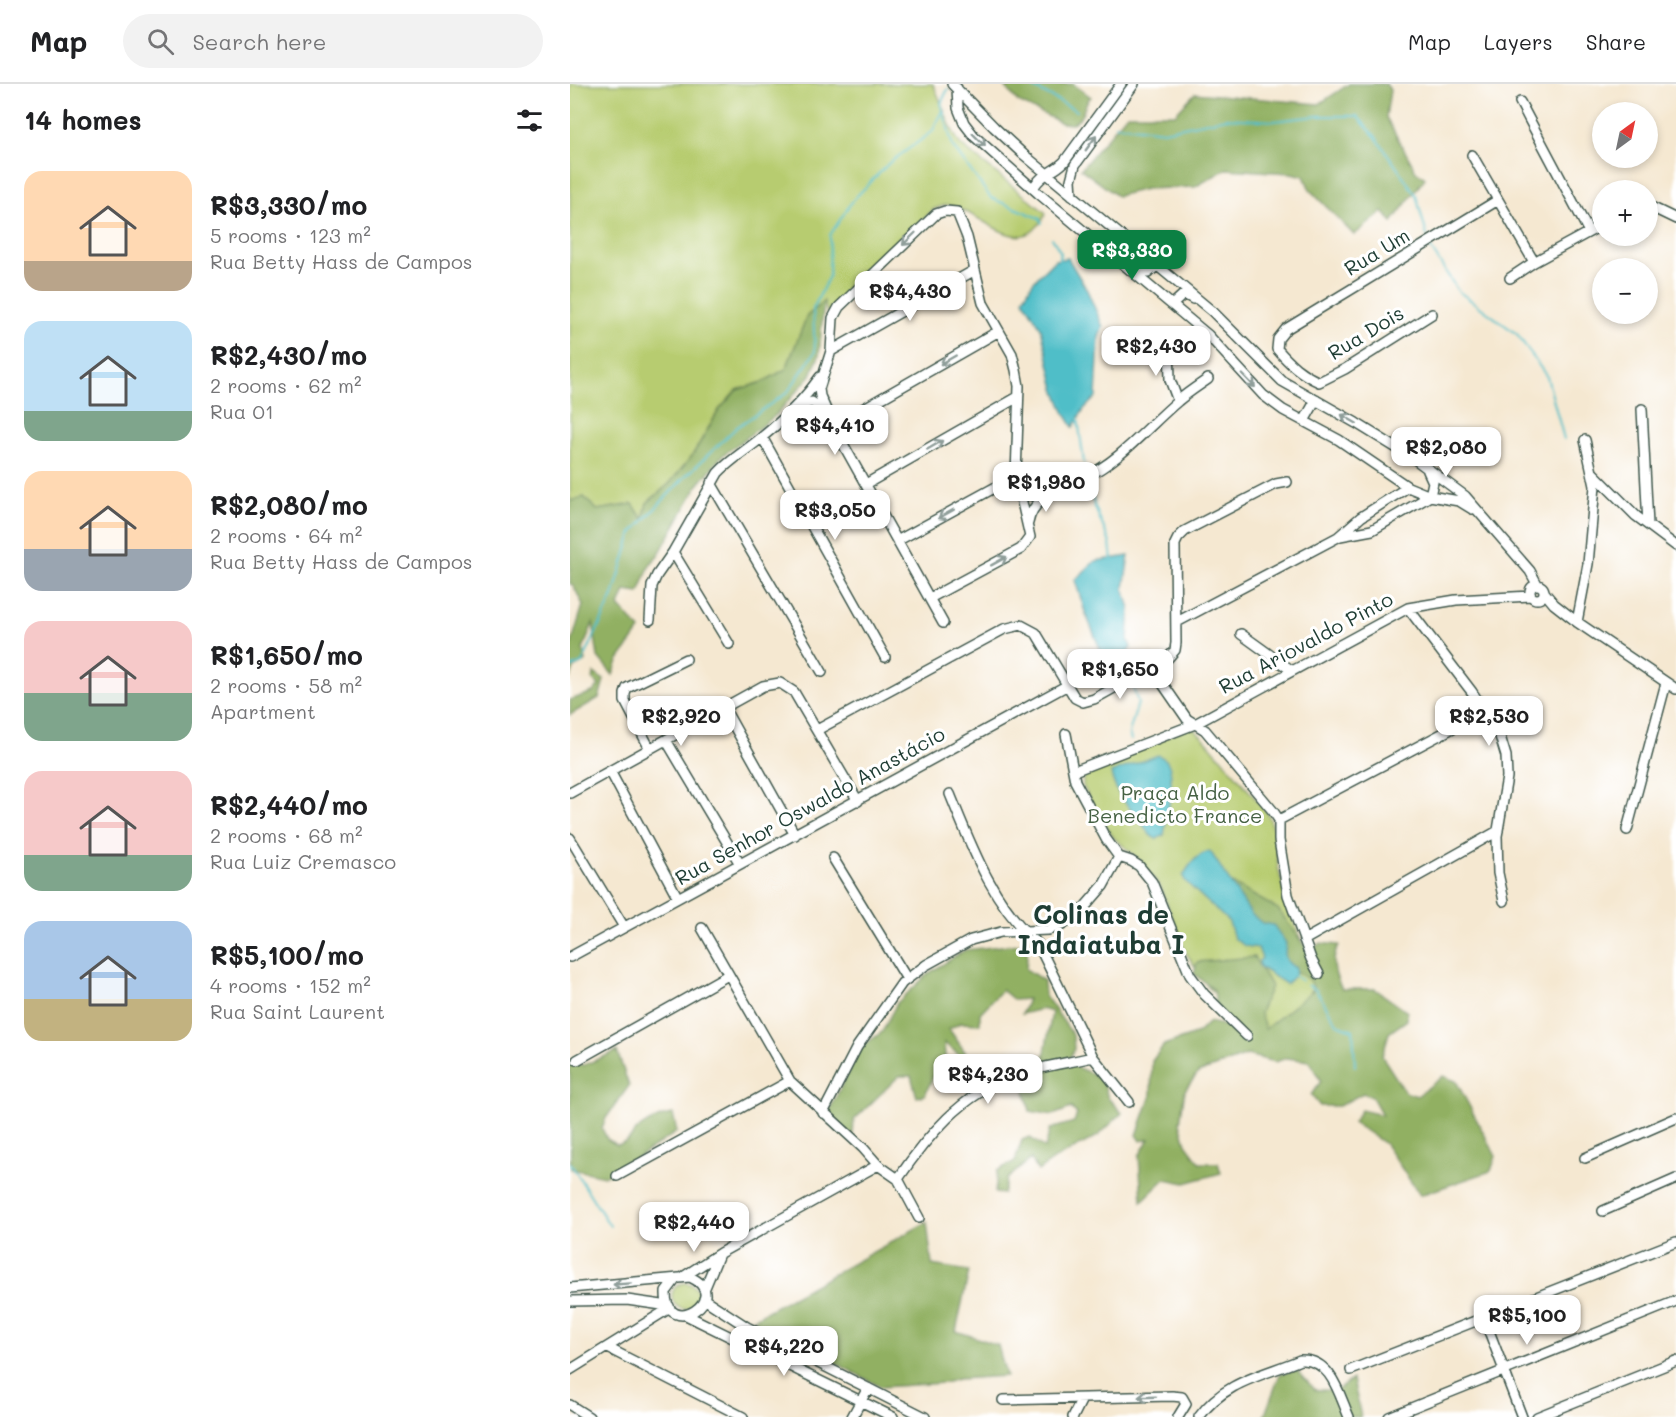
<!DOCTYPE html>
<meta charset="utf-8">
<style>
:root{--surface:#fff;--page:#f2f2f2;--text:#202124;--muted:#757577;--line:#e0e0e0;--accent:#0b8043}
body{margin:0;font-family:Mali,sans-serif;background:var(--page);color:var(--text);height:100vh;display:flex;flex-direction:column;font-size:22px;white-space:nowrap}
*{box-sizing:border-box;margin:0}
p{font-size:20px;color:var(--muted)}
.icon{flex:none;width:33px;height:33px;fill:none;stroke:currentColor;stroke-width:2;stroke-linecap:round;stroke-linejoin:round}
.map{position:relative;flex:1;overflow:hidden}
.panel{display:flex;flex-direction:column;background:var(--surface);width:570px}
.panel>*{flex:none}
.needle{width:39px;rotate:33deg}
.buttons{position:absolute;left:1022px;top:18px;display:grid;gap:12px}
.buttons a{display:grid;place-items:center;width:66px;height:66px;border-radius:50%;background:var(--surface);box-shadow:0 3px 9px #0003;font-size:30px}
.price{position:absolute;translate:-50% -51px;padding:0 14px;border-radius:12px;background:#fff;color:#222;font-size:20px;line-height:39px;filter:drop-shadow(0 2px 3px #0008)}
.price::after{content:'';position:absolute;left:50%;top:36px;width:18px;height:14px;margin-left:-9px;background:inherit;clip-path:polygon(0 0,100% 0,50% 100%)}
.price.active{background:var(--accent);color:#fff}
ul{padding:0;list-style:none}
li{display:flex;align-items:center;gap:18px;height:150px;padding:0 24px}
li span{display:grid;place-items:center;flex:none;width:168px;height:120px;border-radius:18px;color:#555}
li>.icon{margin-inline-start:auto}
span .icon{width:72px;height:72px;fill:#fffc;stroke-width:1}
li b{font-size:26px}
h2{display:flex;justify-content:space-between;align-items:center;height:72px;padding:0 24px;font-size:26px}
header{display:flex;align-items:center;gap:36px;box-sizing:border-box;height:84px;padding:0 30px;background:var(--surface);border-bottom:2px solid var(--line)}
header strong{font-size:28px}
nav{display:flex;gap:33px;margin-inline-start:auto;font-size:21px}
.search{width:420px;height:54px;background:var(--page);display:flex;align-items:center;gap:15px;box-sizing:border-box;padding:0 21px;border-radius:33px;color:var(--muted);font-size:22px}
main{display:flex;flex:1;min-height:0}
.map>svg:first-child{display:block}
.green{fill:#b7cc70;stroke:#6b8452;stroke-width:1.5}
.forest{fill:#91b062;stroke:#58764b;stroke-width:1.5}
.water{fill:#50bec8;stroke:#387e7e;stroke-width:1.5}
.lines{fill:none;stroke-linecap:round;stroke-linejoin:round}
.stream{stroke:#50bec8;stroke-width:2}
.minor-casing{stroke:#3f574c;stroke-width:12}
.minor{stroke:#fff;stroke-width:9}
.oneway{stroke:#8f9e9a}
.labels{text-anchor:middle;stroke-width:6;stroke-linejoin:round;paint-order:stroke}
.street-label{font-size:20px;fill:#1f3d34;stroke:#fff}
.park-label{font-size:20px;fill:#456143;stroke:#fff}
.district-label{font-size:26px;font-weight:bold;fill:#1f3d34;stroke:#fff}
</style>
<header>
<strong>Map</strong>
<div class="search"><svg class="icon" aria-label="search" viewBox="0 0 24 24"><circle cx="10" cy="10" r="6"/><path d="M15 15l6 6"/></svg>Search here</div>
<nav><a>Map</a><a>Layers</a><a>Share</a></nav>
</header>
<main>
<section class="panel">
<h2>14 homes<svg class="icon" aria-label="filters" viewBox="0 0 24 24"><path d="M4 7h16M4 17h16"/><circle cx="9" cy="7" r="2"/><circle cx="15" cy="17" r="2"/></svg></h2>
<ul>
<li><span style="background:linear-gradient(#ffd9b3 75%,#b9a48a 0)"><svg class="icon" aria-label="home" viewBox="0 0 24 24"><path d="M3 11l9-7 9 7M6 9v11h12V9"/></svg></span><div><b>R$3,330/mo</b><p>5 rooms · 123 m²</p><p>Rua Betty Hass de Campos</p></div></li>
<li><span style="background:linear-gradient(#bfe0f5 75%,#7fa58c 0)"><svg class="icon" aria-label="home" viewBox="0 0 24 24"><path d="M3 11l9-7 9 7M6 9v11h12V9"/></svg></span><div><b>R$2,430/mo</b><p>2 rooms · 62 m²</p><p>Rua 01</p></div></li>
<li><span style="background:linear-gradient(#ffd9b3 65%,#9aa5b1 0)"><svg class="icon" aria-label="home" viewBox="0 0 24 24"><path d="M3 11l9-7 9 7M6 9v11h12V9"/></svg></span><div><b>R$2,080/mo</b><p>2 rooms · 64 m²</p><p>Rua Betty Hass de Campos</p></div></li>
<li><span style="background:linear-gradient(#f6c9c9 60%,#7fa58c 0)"><svg class="icon" aria-label="home" viewBox="0 0 24 24"><path d="M3 11l9-7 9 7M6 9v11h12V9"/></svg></span><div><b>R$1,650/mo</b><p>2 rooms · 58 m²</p><p>Apartment</p></div></li>
<li><span style="background:linear-gradient(#f6c9c9 70%,#7fa58c 0)"><svg class="icon" aria-label="home" viewBox="0 0 24 24"><path d="M3 11l9-7 9 7M6 9v11h12V9"/></svg></span><div><b>R$2,440/mo</b><p>2 rooms · 68 m²</p><p>Rua Luiz Cremasco</p></div></li>
<li><span style="background:linear-gradient(#a9c7e8 65%,#c2b280 0)"><svg class="icon" aria-label="home" viewBox="0 0 24 24"><path d="M3 11l9-7 9 7M6 9v11h12V9"/></svg></span><div><b>R$5,100/mo</b><p>4 rooms · 152 m²</p><p>Rua Saint Laurent</p></div></li>
</ul>
</section>
<div class="map">
<svg width="1106" height="1333" viewBox="0 0 1106 1333">
<rect width="100%" height="100%" fill="#fff"/>
<filter id="ink" filterUnits="userSpaceOnUse"><feTurbulence type="fractalNoise" baseFrequency=".0167" numOctaves="2"/><feDisplacementMap in="SourceGraphic" scale="12" xChannelSelector="R" yChannelSelector="G"/><feConvolveMatrix kernelMatrix="1 2 1 2 8 2 1 2 1" color-interpolation-filters="sRGB"/></filter>
<filter id="wash" filterUnits="userSpaceOnUse"><feTurbulence type="fractalNoise" baseFrequency=".008" numOctaves="4" result="noise"/><feDisplacementMap in="SourceGraphic" scale="24" xChannelSelector="R" yChannelSelector="G"/><feGaussianBlur stdDeviation="1.35" result="paint"/><feColorMatrix in="noise" values="0 0 0 0 0 0 0 0 0 0 0 0 0 0 0 0 0 1.4 0 .05"/><feComposite in="paint" operator="in"/></filter>
<g filter="url(#wash)">
<rect width="100%" height="100%" fill="#f5e8d1"/>
<!-- green -->
<path class="green" d="M0,0H363C373,20 378,43 391,61L476,129C454,175 423,139 390,125C387,124 381,121 377,121C373,121 368,124 364,125L257,229L254,218L237,232L216,285L193,298L167,306L149,326L122,372L99,400L77,419L73,436L63,420L27,426L14,413L0,417Z
M621,642L634,654L697,728L705,748L708,783L717,820L746,895L739,912L696,959L638,903L616,869L591,804L571,777L544,754L524,724L513,702V688Z
M102 1212a13 13 0 1 1 26 0a13 13 0 1 1-26 0Z"/>
<!-- forest -->
<path class="forest" d="M433,0H503L521,13C511,21 518,31 502,40L492,39L448,18Z
M779,0H816L820,6L816,33L846,87L855,94L822,138L813,128L784,151L740,106L734,92L721,89L656,85L625,103L576,105L547,112L511,85L557,30H605L625,9L749,20Z
M254,217L249,272L241,291L205,332L152,372L128,401L89,470L80,481L69,509L55,507L49,522L70,546L48,577L43,591L28,573L23,539L13,565L16,577L5,583L0,594V564L13,521L3,501L0,500V417L14,413L27,426L63,420L73,435L77,419L99,400L122,372L149,326L167,306L193,298L216,285L237,232Z
M24,589L34,596L29,614L0,631V616L23,608L29,601L23,596Z
M654,795L708,825L739,868L750,859L769,861C760,876 764,891 772,905H805L837,928V936L819,949L812,972L835,1008L847,1012L873,992L886,997L926,1072L921,1087L850,1111L815,1060L783,1038L791,1026L812,1031L802,1013L793,1009L769,1022H750L741,1011L751,997L739,977L717,974L705,978L677,971L628,989L615,1006L610,1039L616,1060L630,1079H648L651,1089L615,1099L595,1095L572,1117L569,1072L579,1055L571,1057L567,1051L581,1011L582,977L594,961L628,949L639,938L662,943L646,923L644,906L624,890L627,878L684,873L701,902L690,929L695,945L744,905L740,896L708,876L675,833Z
M458,859L456,885L474,897V910L503,951L504,965L497,979L532,994L538,1014L552,1029L528,1052L485,1075L468,1087L461,1075L437,1095L433,1110L425,1109L427,1087L445,1077L452,1056L459,1053L475,1064L480,1045L504,1038L507,1030L501,1024L483,1031L460,1027L454,1003L473,980L482,928L472,925L452,930L458,915L444,916L432,906L410,929V940L390,939L379,945L407,985L374,959L376,984L364,990L355,1011L347,1013L341,992H329L284,1036L283,1051L266,1047L258,1029L291,963L312,948L327,919L359,889L395,866Z
M47,967L59,1002L36,1034L32,1044L37,1055L47,1061C60,1057 58,1056 66,1047C75,1039 92,1031 103,1030L107,1048L48,1086L34,1092L1,1085L0,980L14,981Z
M357,1138L362,1181L399,1187L386,1247L428,1261L436,1292L388,1295L374,1299L311,1303L183,1235Z
M727,1286L745,1306H767L783,1295L791,1333H694L710,1290Z"/>
<!-- water -->
<path class="water" d="M498,174L517,206L533,243L529,253L526,313L514,325L503,343L495,330L485,305L471,244L453,215L463,198L485,176Z
M559,472L554,504L560,525L558,556L561,563L542,594L515,528L505,496L525,477Z
M588,671C591,673 594,674 596,676C608,690 596,734 594,751L587,755C579,753 576,744 571,738C558,722 545,710 541,689Z
M640,767L681,830L692,839L703,841L716,859C714,871 714,878 726,884L725,891L716,900L690,883L689,877L692,874L688,864L675,862L664,854L659,838L615,797L613,792C620,780 627,770 640,767Z"/>
<g class="lines">
<!-- stream -->
<path class="stream" d="M457,0L507,27
M378,5L371,19L383,63L421,114L469,134L472,139
M546,41L594,47L656,34L704,37L747,32H787L805,52L846,111L857,152
M482,154L491,169L489,177
M860,163L888,207L947,250L977,293L994,355
M508,335L514,379
M522,409L524,421L540,459L542,477
M553,572L558,589
M0,584L12,579L43,512L62,449L113,395L167,343L217,309L245,268L243,225L259,192L260,151L283,116L319,79L362,48L373,27
M561,656L559,649L568,619L562,600
M722,890L732,897
M738,901L746,906L767,940L783,946L785,982
M0,1079L40,1142"/>
</g>
</g>
<g filter="url(#ink)">
<g class="lines">
<!-- minor casing -->
<g class="minor-casing">
<path id="minor" d="M382,0L424,43L453,70L643,228L712,297L786,339L846,376L895,412L960,487L967,500
M387,4L388,24L394,39L404,52L468,109L638,251L693,311L713,326L769,356L838,403L860,412L889,417L902,425
M950,18L1019,148
M902,71L964,178
M463,104C473,88 482,90 494,78L551,0
M502,111L501,96L505,81L564,0
M1077,121L1106,135
M564,182L578,189L588,181
M940,194L964,178L1032,141
M602,221L614,210L623,215
M862,230L775,285L749,298C731,290 720,280 707,265L708,255L716,245L928,116
M599,259L600,296L608,317
M261,267L405,186
M227,323L242,318L254,327
M1072,325L1078,441
M734,337L746,316
M263,342L429,247
M192,353L315,573
M1022,388L1066,432L1106,462
M141,399L252,588
M296,400L448,313
M448,406L463,412L479,409
M458,439C463,412 490,406 512,395C553,375 575,345 608,317C617,309 628,302 638,295
M770,452L802,446L860,412L863,398L858,387
M327,457L446,392
M103,468L159,560
M960 508a7 7 0 1 1 14 0a7 7 0 1 1-14 0Z
M974,508L984,520L1007,538L1106,605
M360,514L451,465L460,453L446,392L449,302L446,286L442,270L413,219L397,153L387,128L375,127L366,130L269,223L263,234L261,267L249,305L250,312L263,342L373,539
M838,524L902,608L929,649L936,672L937,693L927,752L928,789L934,817
M80,536L82,502L87,491L103,468L148,389C161,375 177,366 191,354C213,336 234,316 250,293
M607,538L768,453L791,433L838,403
M1007,538L1018,480L1025,402L1015,356
M671,550L721,586
M588,593L617,635L635,646L703,727L709,736V756L718,811L741,875L749,890
M154,624L225,751
M247,646L434,545L451,541L466,549L505,614L513,618L524,615L598,574L605,566L606,559L605,460L608,454L615,447L706,400L717,398
M496,650L505,697L536,755L549,773L561,777L569,782L582,798L620,891L634,910L677,952
M96,656L170,780
M80,665L55,617V610L57,604L116,575
M40,687L108,814
M504,687L625,640L838,524L886,516L961,512
M0,709L193,602L210,599L224,608L288,717
M380,710C402,764 423,821 468,860L523,973L559,1018
M709,736L915,627
M1057,746L1096,599
M0,754L54,843
M263,774L337,895
M132,844L220,997L293,1064L308,1081L328,1095L349,1134
M734,856L928,747
M0,873L496,602
M7,976L158,891
M253,1029L287,963L332,899L356,881L401,856L431,848L478,846L492,841L507,832L533,802L549,773
M1015,1074L1106,1034
M47,1092L220,997
M328,1095C357,1052 392,1011 442,992C467,983 497,979 523,973
M1033,1127L1106,1095
M113,1193L150,1169L308,1081
M0,1204L120,1193C165,1213 95,1258 96,1208L105,1196
M134,1206L149,1170
M134,1215L177,1243L355,1333
M0,1217L57,1216L99,1222
M116,1231L323,1333
M914,1234L952,1333
M38,1264L173,1333
M0,1286L100,1224
M781,1286L1106,1158
M433,1316L602,1312L612,1313L616,1320L608,1333
M0,1321L19,1333
M282,1333L298,1304
M503,1333L512,1315
M629,1333C655,1297 692,1292 730,1276C761,1274 769,1310 779,1333
M819,1333L1106,1217
M967,1333L1106,1277"/>
</g>
<!-- minor -->
<use href="#minor" class="minor"/>
</g>
<!-- one-way arrows -->
<defs><path id="oneway-shaft" d="M-6 0H5M1.5-3L5.5 0L1.5 3" fill="none" stroke-width="1.6" stroke-linecap="round" stroke-linejoin="round" transform="scale(1.5)"/></defs>
<g class="oneway">
<use href="#oneway-shaft" transform="translate(409 56) rotate(45)"/>
<use href="#oneway-shaft" transform="translate(521 59) rotate(-54)"/>
<use href="#oneway-shaft" transform="translate(339 155) rotate(136)"/>
<use href="#oneway-shaft" transform="translate(378 276) rotate(150)"/>
<use href="#oneway-shaft" transform="translate(679 297) rotate(46)"/>
<use href="#oneway-shaft" transform="translate(779 335) rotate(-150)"/>
<use href="#oneway-shaft" transform="translate(365 361) rotate(-30)"/>
<use href="#oneway-shaft" transform="translate(376 430) rotate(151)"/>
<use href="#oneway-shaft" transform="translate(429 477) rotate(-29)"/>
<use href="#oneway-shaft" transform="translate(52 1200) rotate(176)"/>
<use href="#oneway-shaft" transform="translate(577 1313) rotate(178)"/>
</g>
</g>
<g class="labels">
<!-- street labels -->
<g class="street-label">
<text transform="translate(807 168) rotate(-31)" y="7">Rua Um</text>
<text transform="translate(796 249) rotate(-31)" y="7">Rua Dois</text>
<text transform="translate(736 559) rotate(-28)" y="7">Rua Ariovaldo Pinto</text>
<text transform="translate(240 722) rotate(-29)" y="7">Rua Senhor Oswaldo Anastácio</text>
</g>
<!-- park labels -->
<g class="park-label">
<text x="605" y="716">Praça Aldo<tspan x="605" dy="23">Benedicto France</tspan></text>
</g>
<!-- district labels -->
<g class="district-label">
<text x="531" y="840">Colinas de<tspan x="531" dy="30">Indaiatuba I</tspan></text>
</g>
</g>
</svg>
<div class="buttons">
<a><svg class="needle" viewBox="-14 -14 28 28"><path d="M0-13l5 13h-10z" fill="#e53935"/><path d="M0 13l5-13h-10z" fill="#757577"/></svg></a>
<a>+</a>
<a>−</a>
</div>
<b class="price active" style="left:562px;top:197px">R$3,330</b>
<b class="price" style="left:340px;top:238px">R$4,430</b>
<b class="price" style="left:586px;top:293px">R$2,430</b>
<b class="price" style="left:265px;top:372px">R$4,410</b>
<b class="price" style="left:876px;top:394px">R$2,080</b>
<b class="price" style="left:476px;top:429px">R$1,980</b>
<b class="price" style="left:265px;top:457px">R$3,050</b>
<b class="price" style="left:550px;top:616px">R$1,650</b>
<b class="price" style="left:111px;top:663px">R$2,920</b>
<b class="price" style="left:919px;top:663px">R$2,530</b>
<b class="price" style="left:418px;top:1021px">R$4,230</b>
<b class="price" style="left:124px;top:1169px">R$2,440</b>
<b class="price" style="left:957px;top:1262px">R$5,100</b>
<b class="price" style="left:214px;top:1293px">R$4,220</b>
</div>
</main>
